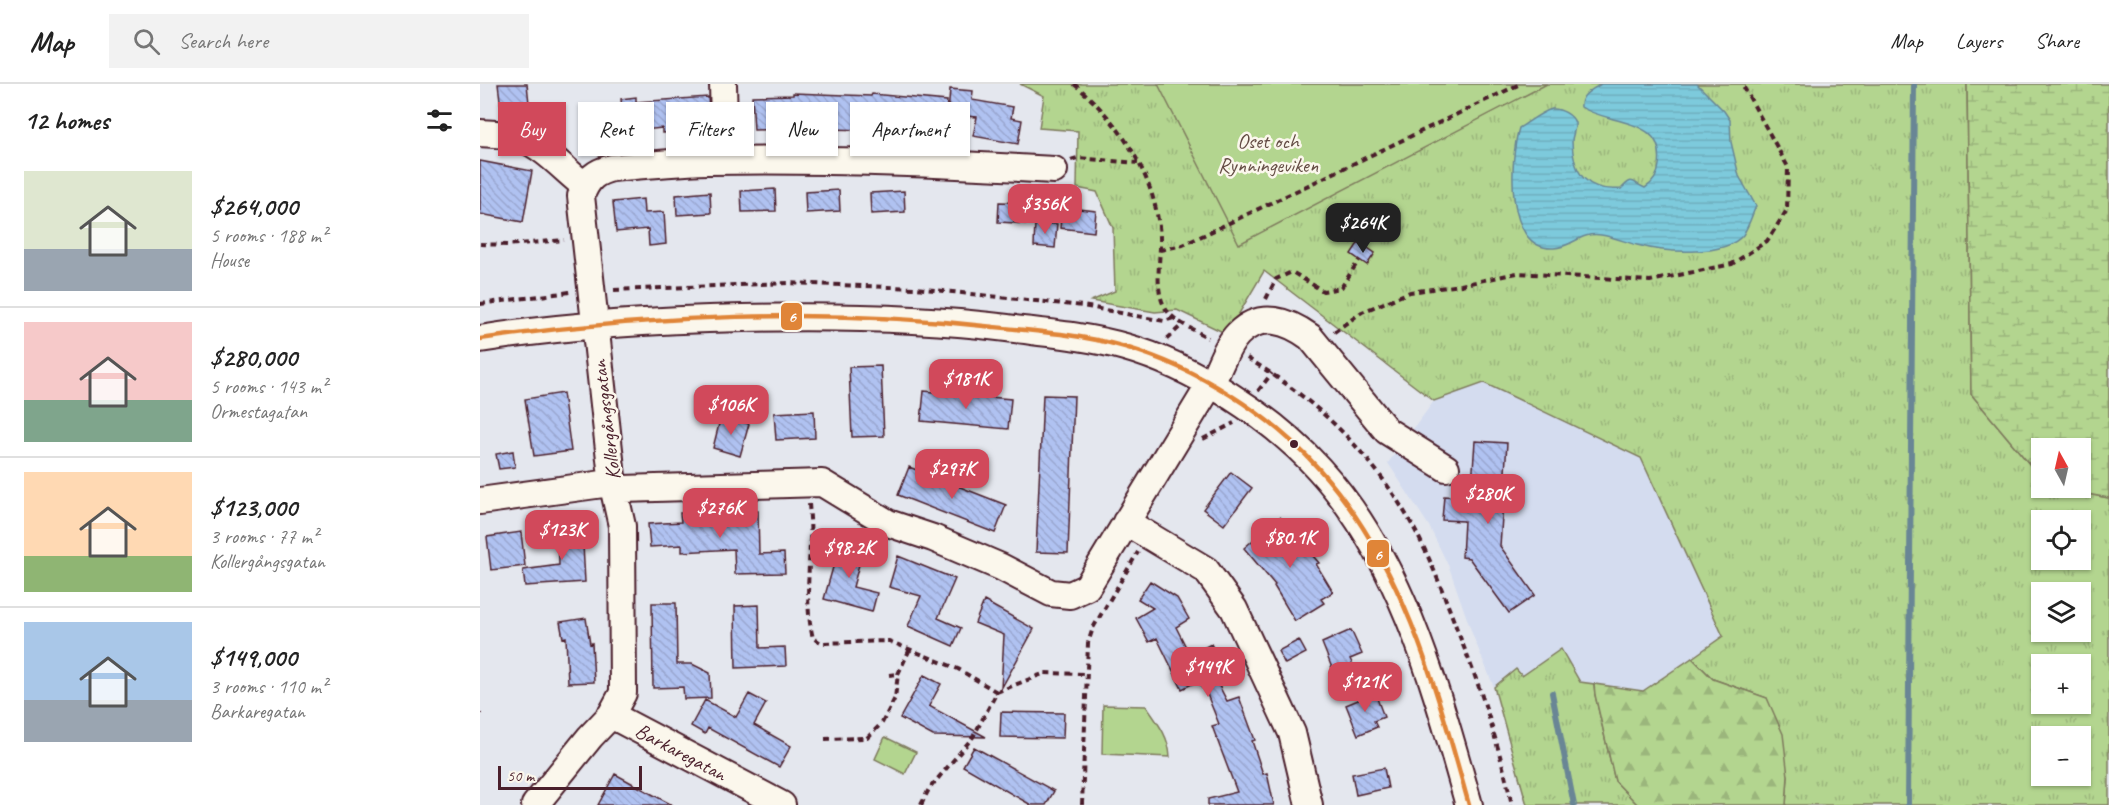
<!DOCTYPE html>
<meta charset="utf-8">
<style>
:root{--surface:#fff;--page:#f2f2f2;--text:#222;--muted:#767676;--line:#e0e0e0;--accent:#d1495b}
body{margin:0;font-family:Caveat,sans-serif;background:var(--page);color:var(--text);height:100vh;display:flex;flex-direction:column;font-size:22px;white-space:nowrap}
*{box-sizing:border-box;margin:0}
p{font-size:20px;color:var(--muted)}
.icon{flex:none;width:33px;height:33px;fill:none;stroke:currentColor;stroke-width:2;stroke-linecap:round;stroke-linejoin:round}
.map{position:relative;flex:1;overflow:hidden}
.drawer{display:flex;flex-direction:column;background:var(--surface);width:480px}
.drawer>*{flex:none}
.hud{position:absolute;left:18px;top:18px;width:570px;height:54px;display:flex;gap:12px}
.needle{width:39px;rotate:352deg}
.fabs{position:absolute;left:1551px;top:354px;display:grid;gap:12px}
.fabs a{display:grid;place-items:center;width:60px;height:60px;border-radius:0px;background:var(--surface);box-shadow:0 2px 4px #0004;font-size:30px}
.scale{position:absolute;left:18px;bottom:15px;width:144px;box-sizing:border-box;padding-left:6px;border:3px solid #4a1f2b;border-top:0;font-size:16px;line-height:21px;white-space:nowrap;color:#4a1f2b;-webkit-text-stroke:4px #fbf7ec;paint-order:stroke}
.price{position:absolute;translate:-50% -51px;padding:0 14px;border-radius:12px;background:var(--accent);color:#fff;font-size:20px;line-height:39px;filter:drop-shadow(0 2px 3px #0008)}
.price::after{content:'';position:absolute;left:50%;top:36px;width:18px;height:14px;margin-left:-9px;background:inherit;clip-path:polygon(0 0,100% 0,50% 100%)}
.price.on{background:#222;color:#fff}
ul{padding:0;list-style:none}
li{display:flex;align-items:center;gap:18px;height:150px;padding:0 24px}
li+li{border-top:2px solid var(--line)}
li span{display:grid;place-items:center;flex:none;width:168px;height:120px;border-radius:0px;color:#555}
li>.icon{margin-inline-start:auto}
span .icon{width:72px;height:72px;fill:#fffc;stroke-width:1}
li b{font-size:26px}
h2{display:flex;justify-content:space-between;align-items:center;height:72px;padding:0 24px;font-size:26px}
.pill{padding:0 21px;border-radius:0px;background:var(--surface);box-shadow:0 2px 4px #0004;font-size:21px;line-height:54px}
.pill.on{background:var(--accent);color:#fff}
header{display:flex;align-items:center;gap:36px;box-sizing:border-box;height:84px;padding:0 30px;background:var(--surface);border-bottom:2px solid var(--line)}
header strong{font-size:28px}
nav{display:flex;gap:33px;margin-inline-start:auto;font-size:21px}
.search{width:420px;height:54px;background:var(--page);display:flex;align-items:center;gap:15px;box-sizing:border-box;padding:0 21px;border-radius:0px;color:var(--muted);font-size:22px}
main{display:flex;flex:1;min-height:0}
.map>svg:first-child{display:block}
.built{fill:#d4dcef}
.grass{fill:url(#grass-tufts);stroke:#7e7a5d;stroke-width:1.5;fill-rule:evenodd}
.forest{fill:url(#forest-firs);stroke:#7e7a5d;stroke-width:1.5}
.wetland{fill:url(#wetland-marsh);stroke:#7e7a5d;stroke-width:1.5}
.park{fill:#b3d58f;stroke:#7e7a5d;stroke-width:1.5}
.water{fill:url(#water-rules);stroke:#698695;stroke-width:1.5}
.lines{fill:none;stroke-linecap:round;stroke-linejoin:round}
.stream{stroke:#698695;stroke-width:6}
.building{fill:url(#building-back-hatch);stroke:#4a1f2b;stroke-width:1.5}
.minor-casing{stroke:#4a1f2b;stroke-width:30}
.path{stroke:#4a1f2b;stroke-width:4;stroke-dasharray:6 4.5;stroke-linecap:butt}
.minor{stroke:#fbf7ec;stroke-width:26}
.bus-1-casing{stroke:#fbf7ec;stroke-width:9}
.bus-1{stroke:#e08538;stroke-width:4.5}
.bus-dot{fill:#4a1f2b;stroke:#fbf7ec;stroke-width:2}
.labels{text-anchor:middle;stroke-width:5;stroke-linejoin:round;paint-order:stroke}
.park-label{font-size:21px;fill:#644c44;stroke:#fbf7ec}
.street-label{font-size:21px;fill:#4a1f2b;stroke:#fbf7ec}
.line-badge{stroke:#fbf7ec;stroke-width:2}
.badge-label{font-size:16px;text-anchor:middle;font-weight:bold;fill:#fff}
</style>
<header>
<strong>Map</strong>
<div class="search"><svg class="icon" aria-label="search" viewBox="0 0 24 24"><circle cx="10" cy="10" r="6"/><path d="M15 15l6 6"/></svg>Search here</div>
<nav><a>Map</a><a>Layers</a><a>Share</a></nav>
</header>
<main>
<section class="drawer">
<h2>12 homes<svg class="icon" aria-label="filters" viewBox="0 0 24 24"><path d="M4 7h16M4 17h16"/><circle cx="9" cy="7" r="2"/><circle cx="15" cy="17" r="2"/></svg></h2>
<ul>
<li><span style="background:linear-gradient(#dfe7d0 65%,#9aa5b1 0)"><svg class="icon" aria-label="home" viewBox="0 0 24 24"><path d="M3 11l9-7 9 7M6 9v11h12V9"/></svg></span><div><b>$264,000</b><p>5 rooms · 188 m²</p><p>House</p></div></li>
<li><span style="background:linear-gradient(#f6c9c9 65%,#7fa58c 0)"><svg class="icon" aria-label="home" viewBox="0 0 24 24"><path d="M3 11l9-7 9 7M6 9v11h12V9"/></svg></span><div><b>$280,000</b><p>5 rooms · 143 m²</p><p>Ormestagatan</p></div></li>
<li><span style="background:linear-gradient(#ffd9b3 70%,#8fb573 0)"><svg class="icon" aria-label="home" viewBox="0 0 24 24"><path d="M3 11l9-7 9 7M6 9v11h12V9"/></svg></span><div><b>$123,000</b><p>3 rooms · 77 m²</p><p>Kollergångsgatan</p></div></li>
<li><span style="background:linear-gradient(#a9c7e8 65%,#9aa5b1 0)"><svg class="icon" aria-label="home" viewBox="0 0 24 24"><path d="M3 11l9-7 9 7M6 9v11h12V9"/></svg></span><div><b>$149,000</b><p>3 rooms · 110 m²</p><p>Barkaregatan</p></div></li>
</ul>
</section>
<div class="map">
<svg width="1629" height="721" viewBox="0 0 1629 721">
<defs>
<pattern id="grass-tufts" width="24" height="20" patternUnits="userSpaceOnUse" patternTransform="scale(1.5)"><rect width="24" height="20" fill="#b3d58f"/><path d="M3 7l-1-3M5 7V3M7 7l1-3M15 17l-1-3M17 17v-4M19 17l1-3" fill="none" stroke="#9bb67c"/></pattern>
<pattern id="forest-firs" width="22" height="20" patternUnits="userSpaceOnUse" patternTransform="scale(1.5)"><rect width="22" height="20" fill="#b3d58f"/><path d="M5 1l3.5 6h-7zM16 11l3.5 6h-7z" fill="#9bb67c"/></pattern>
<pattern id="wetland-marsh" width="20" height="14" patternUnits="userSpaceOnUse" patternTransform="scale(1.5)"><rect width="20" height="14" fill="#b3d58f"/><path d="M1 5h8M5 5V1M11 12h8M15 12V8" fill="none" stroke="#9bb67c"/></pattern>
<pattern id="water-rules" width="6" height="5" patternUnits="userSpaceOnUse" patternTransform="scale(1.5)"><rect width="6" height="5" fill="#7dcadc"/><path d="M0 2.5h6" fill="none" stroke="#6eadbd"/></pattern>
<pattern id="building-back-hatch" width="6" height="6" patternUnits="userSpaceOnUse" patternTransform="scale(1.5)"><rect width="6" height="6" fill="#b0c2f1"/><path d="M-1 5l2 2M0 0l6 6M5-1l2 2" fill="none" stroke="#99a6cf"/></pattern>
</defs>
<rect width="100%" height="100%" fill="#e4e7ee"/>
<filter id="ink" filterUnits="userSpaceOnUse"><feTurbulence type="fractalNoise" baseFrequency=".0167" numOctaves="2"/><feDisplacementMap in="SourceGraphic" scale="12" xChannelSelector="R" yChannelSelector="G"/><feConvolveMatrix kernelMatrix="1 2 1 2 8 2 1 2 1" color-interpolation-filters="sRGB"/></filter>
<g filter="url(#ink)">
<!-- built -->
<path class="built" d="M1004,299L1161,374L1243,552L1163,607L1100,598L1042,593L1035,585L1014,603L993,552L969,483L949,442L908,379L954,317Z"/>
<!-- grass -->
<path class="grass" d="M540,0H1487L1491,310L1561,394L1562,404H1575L1629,414V721H1306L1308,692L1287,614L1233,595L1212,574L1243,552L1161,374L1004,299L954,317L784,187L747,250L697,226L675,228L611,217L635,207L633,144L617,108L597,104L598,47L559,44L564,12ZM1562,436H1600V476H1562ZM1562,508H1600V548H1562ZM1562,580H1600V620H1562ZM1562,652H1600V692H1562Z
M1081,565L1100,598L1114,600L1115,611L1135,697L1158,721H1047L1014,603L1036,585L1042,592Z"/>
<!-- forest -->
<path class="forest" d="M1212,574L1233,595L1287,614L1303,650L1308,692L1306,721H1158L1135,697L1115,611L1114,600L1163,607Z"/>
<!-- wetland -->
<path class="wetland" d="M1487,0H1629V414L1575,404H1600V364H1562L1561,394L1491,310Z"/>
<!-- park -->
<path class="park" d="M678,0H1067L759,160Z
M623,621L666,622C678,639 689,653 690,673L622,670Z
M405,653L436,668L425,690L395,675Z"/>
<!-- water -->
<path class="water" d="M1121,0H1217L1244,27L1250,36L1251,58L1259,92L1276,122C1272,131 1269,142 1263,151C1244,174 1182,168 1157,161C1145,158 1134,153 1121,151C1099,148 1093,163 1074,164C1024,167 1030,74 1039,44C1049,38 1061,28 1072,25C1080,24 1093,31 1095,39C1096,45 1092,51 1092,57C1093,90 1107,108 1141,105C1153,92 1151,98 1165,104C1173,99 1178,91 1179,81C1186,33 1128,41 1101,23C1100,11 1111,6 1121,0Z"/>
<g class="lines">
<!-- stream -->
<path class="stream" d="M1072,609L1094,721
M1428,721L1434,0"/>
</g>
<!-- building -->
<path class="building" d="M18,0H47L50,29L22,32Z
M470,5L493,7L492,16L533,23L531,34L542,36L538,60L493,52L497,33L468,31Z
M313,9L391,12L392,10L467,17L464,52L425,48L427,28L387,27L386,46L349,45L350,27L310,26V45L274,46L272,12L313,11Z
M156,13V18L228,13L229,28H216L218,47L182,49V44L144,48L141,15Z
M0,77L52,87L43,138L0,130Z
M295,105L296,127L262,128L261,107Z
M359,106L360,127L326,129L325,108Z
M424,107L425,128L391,130L390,109Z
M230,108L231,129L197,131L196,111Z
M163,115L164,129L184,128L186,160L169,162L168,145L136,148L133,118Z
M519,118L553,119L552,140L518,138Z
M582,123L616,127L614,148L580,144Z
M555,139L577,140L575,164L554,162Z
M879,158L895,169L887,181L871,170Z
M401,282L404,352L372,353L369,283Z
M444,307L531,315L528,345L441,337Z
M83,309L91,367L54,372L45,315Z
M563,311L594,312L588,469L556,468Z
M334,327L335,354L296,356L294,329Z
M241,332L269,340L260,372L233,364Z
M995,357L1027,359L1020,462L1055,511L1029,529L989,474L982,473L984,437L962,436L964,412L991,414Z
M33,367L35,383L19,385L16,370Z
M429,383L526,421L515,449L418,411Z
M751,388L772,404L744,441L723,425Z
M278,427L279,470L304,469L305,489L255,490L254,465L202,468V461L170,463L168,440L201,438L200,429Z
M800,433L839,479L836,480L853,508L841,515L844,519L815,537L794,502L795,501L764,464Z
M102,442L105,498L45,502L43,486L79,481L78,443Z
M41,448L45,482L11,486L7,453Z
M361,455L384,462L373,503L397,509L392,528L344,515Z
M418,472L475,495L458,534L481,544L473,562L428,542L441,512L409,503Z
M670,497L697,514L709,535L696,543L710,571L731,560L744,584L733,590L747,617L759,613L775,656L772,657L783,690L787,689L794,721H728V715L757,708L732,642L739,640L724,603L722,604L718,597L702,605L677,554L669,558L656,534L673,524L658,515Z
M504,517L554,545L521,605L524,551L495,539Z
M172,519H196L197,580H212L230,589L231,614L204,615L203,603L173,604Z
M279,521L280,564L305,563L306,582L256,584L255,522Z
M106,534L110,560L112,559L114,598L88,599L86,553L83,554L80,538Z
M871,546L882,570L870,575L873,581L854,589L842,559Z
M819,556L826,569L805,580L798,567Z
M444,591L461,600L449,622L506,653L453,652L420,634Z
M895,609L904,633L894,637L897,643L878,651L866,621Z
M269,610L286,619L274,641L311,662L299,683L228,644L225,650L211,642L225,616L256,633Z
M521,628L584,629L583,654L520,653Z
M494,663L574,707L566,721H551L483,682Z
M904,684L908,704L876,711L872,690Z
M135,690L192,721H118Z"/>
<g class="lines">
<!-- minor casing -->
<g class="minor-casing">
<path id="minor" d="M243,0L245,77
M0,49C14,50 30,50 43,55C66,64 85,87 105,102
M0,255C87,241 175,236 263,234C351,232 439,233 527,244C566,249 607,252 645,263C713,282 792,333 839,385C923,477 956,605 989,721
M0,417L123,400L143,405L342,399L408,439L453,454L521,483L571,509L590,511L607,503L731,299C740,284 745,263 758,250C781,227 808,237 830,253L907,347L966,384
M646,438L726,486L754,525L812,649L829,721
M131,631L302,721
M55,721L110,653L131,631L143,609L142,442L133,402L101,112C107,95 115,88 132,84C164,81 196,78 227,77C343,75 459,79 574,86"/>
</g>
<!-- path -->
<path class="path" d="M594,0C640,38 676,92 680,153C681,175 674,201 684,222C692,238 714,245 728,254
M591,76L597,74L658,79
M0,160L27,161L84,156
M680,166L703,161L1040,0
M134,206L308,199L435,204L603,222L684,237L694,234
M786,215L796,195L812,188L843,207L861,204L879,176
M0,220L90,208
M854,248L882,228L930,208L981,201L1037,189L1170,197L1252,180L1287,157L1307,126L1308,83L1262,0
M687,255L703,240
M767,274C833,314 888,365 927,432C951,472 966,517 983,561C1004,613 1020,666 1032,721
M778,307L792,289
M723,355L754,339
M329,420C330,433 331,446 330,459C329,490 325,523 333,554L341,559L409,557L478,585L517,608
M409,591L418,590
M0,629V630
M345,655L387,654L402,639L415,614L418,590L430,565
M441,721L449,705L493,653L517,608L565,589L606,590
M602,721L608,559L613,544L658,468"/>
<!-- minor -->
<use href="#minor" class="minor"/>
<!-- bus-1 casing -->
<g class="bus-1-casing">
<path id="bus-1" d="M0,255C165,231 348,224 514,243C558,247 603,251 645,263C717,284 789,329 839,385C923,479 956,603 989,721"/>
</g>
<!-- bus-1 -->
<use href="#bus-1" class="bus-1"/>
</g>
</g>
<!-- markers -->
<circle class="bus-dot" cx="814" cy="360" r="5"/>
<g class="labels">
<!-- park labels -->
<g class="park-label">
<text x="788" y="64">Oset och<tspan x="788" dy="24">Rynningeviken</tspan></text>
</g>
<!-- street labels -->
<g class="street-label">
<text transform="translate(126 336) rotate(-97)" y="7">Kollergångsgatan</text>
<text transform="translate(201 668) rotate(28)" y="7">Barkaregatan</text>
</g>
</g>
<g class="line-badge">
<rect x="300" y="218" width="23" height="29" rx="6" fill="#e08538"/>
<rect x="886" y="455" width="24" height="29" rx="6" fill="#e08538"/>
</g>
<g class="badge-label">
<text x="312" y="238">6</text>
<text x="898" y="476">6</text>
</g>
</svg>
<div class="fabs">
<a><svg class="needle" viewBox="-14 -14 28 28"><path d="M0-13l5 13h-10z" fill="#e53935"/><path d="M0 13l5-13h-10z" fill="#767676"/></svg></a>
<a><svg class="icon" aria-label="locate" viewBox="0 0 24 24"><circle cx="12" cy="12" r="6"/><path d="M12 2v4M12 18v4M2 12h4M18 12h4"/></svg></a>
<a><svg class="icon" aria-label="layers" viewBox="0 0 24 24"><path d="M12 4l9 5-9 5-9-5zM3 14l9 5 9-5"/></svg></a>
<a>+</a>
<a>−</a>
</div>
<div class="scale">50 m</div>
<b class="price" style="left:565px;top:151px">$356K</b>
<b class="price on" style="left:883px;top:170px">$264K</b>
<b class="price" style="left:486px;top:326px">$181K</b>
<b class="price" style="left:251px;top:352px">$106K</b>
<b class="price" style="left:472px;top:416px">$297K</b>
<b class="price" style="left:1008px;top:441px">$280K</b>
<b class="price" style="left:240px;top:455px">$276K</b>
<b class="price" style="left:82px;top:477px">$123K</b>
<b class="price" style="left:810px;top:485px">$80.1K</b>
<b class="price" style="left:369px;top:495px">$98.2K</b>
<b class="price" style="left:728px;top:614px">$149K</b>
<b class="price" style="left:885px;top:629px">$121K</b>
<div class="hud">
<a class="pill on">Buy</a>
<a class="pill">Rent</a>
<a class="pill">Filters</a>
<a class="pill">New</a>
<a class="pill">Apartment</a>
</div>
</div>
</main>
